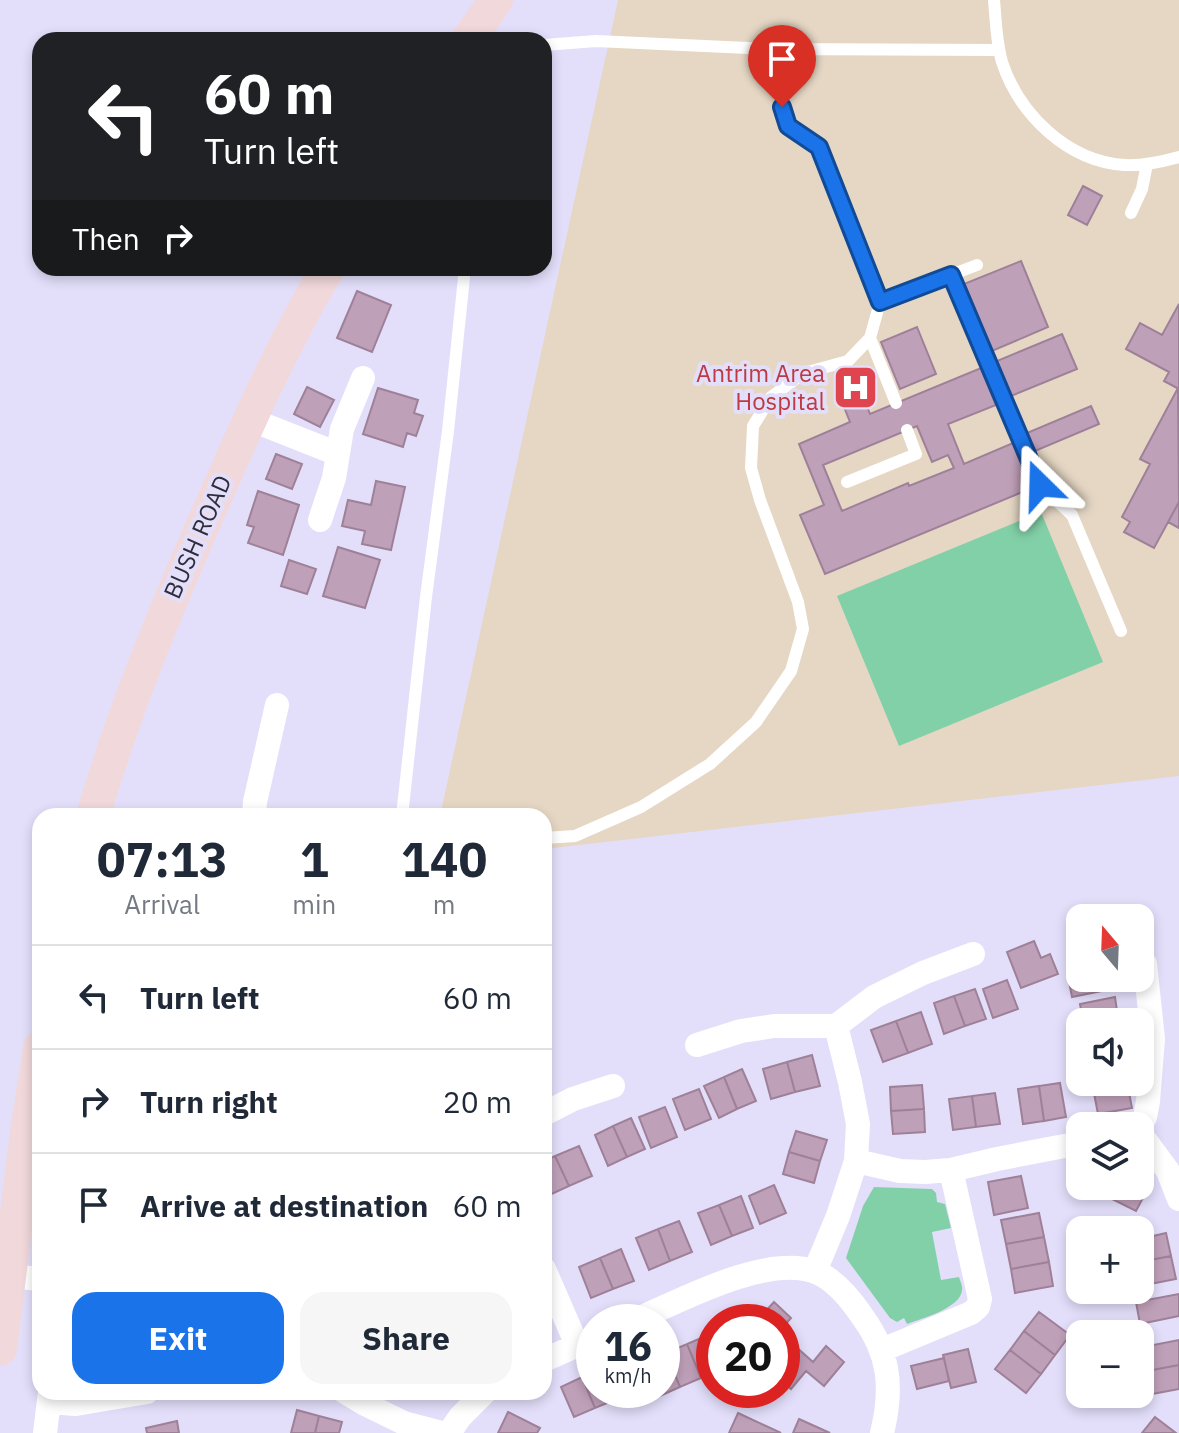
<!DOCTYPE html>
<html lang="en">
<head>
<meta charset="utf-8">
<style>
  :root { --surface:#fff; --page:#f6f6f7; --text:#1f2937; --muted:#747a83; --line:#e0e1e3; --accent:#1a73e8 }
  body { margin:0; font-family:"IBM Plex Sans",sans-serif; background:var(--page); color:var(--text); height:100vh; display:flex; flex-direction:column; font-size:30px; white-space:nowrap }
  * { box-sizing:border-box; margin:0 }
  p { font-size:26px; color:var(--muted) }
  .icon { flex:none; width:44px; height:44px; fill:none; stroke:currentColor; stroke-width:2; stroke-linecap:round; stroke-linejoin:round }
  .map { position:relative; flex:1; overflow:hidden }
  .drawer { position:absolute; left:32px; top:808px; width:520px; height:592px; display:flex; flex-direction:column; background:var(--surface); border-radius:24px; box-shadow:0 4px 12px #0003 }
  .drawer>* { flex:none }
  .guide { position:absolute; left:32px; top:32px; width:520px; height:244px; border-radius:24px; box-shadow:0 4px 12px #0003; background:#202124; color:#fff; overflow:hidden }
  .needle { width:52px; rotate:341deg }
  .controls { position:absolute; left:1066px; top:904px; display:grid; gap:16px }
  .controls a { display:grid; place-items:center; width:88px; height:88px; border-radius:16px; background:var(--surface); box-shadow:0 4px 12px #0003; font-size:40px }
  .speed { position:absolute; left:576px; top:1304px; display:flex; gap:16px; font-size:40px; font-weight:700; text-align:center }
  .speed>* { display:grid; place-content:center; width:104px; height:104px; border-radius:50%; background:var(--surface); box-shadow:0 4px 12px #0003; line-height:1 }
  .speed small { font-size:20px; font-weight:400 }
  .speed .limit { border:12px solid #d22; background:#fff; color:#111 }
  .pin { position:absolute; display:grid; place-items:center; width:68px; height:68px; color:#fff; margin:-82px -34px; border-radius:50% 50% 50% 0; rotate:-45deg; box-shadow:0 0 8px #0007 }
  .pin .icon { rotate:45deg }
  .me { position:absolute; width:88px; margin:-44px; rotate:338deg; stroke-linejoin:round; filter:drop-shadow(0 0 6px #0008) }
  .turn { display:flex; align-items:center; gap:28px; height:168px; padding:0 40px; font-size:36px }
  .turn .icon { width:104px; height:104px; stroke-width:2.5 }
  .turn b { display:block; font-size:56px; line-height:68px }
  .then { display:flex; align-items:center; height:76px; padding:0 40px; background:#0003; gap:16px; font-size:30px }
  .eta { display:flex; justify-content:space-evenly; align-items:center; height:136px; text-align:center }
  .eta b { font-size:48px; font-weight:700; line-height:56px }
  .button { display:flex; gap:16px; margin-top:auto; padding:16px 40px }
  .button a { flex:1; height:92px; border-radius:24px; background:var(--accent); color:#fff; font-size:32px; font-weight:700; line-height:92px; text-align:center }
  .button a+a { background:var(--page); color:var(--text) }
  ul { padding:0; list-style:none }
  li { display:flex; align-items:center; gap:24px; height:104px; padding:0 40px; border-top:2px solid var(--line) }
  li div { flex:1 }
  li b { display:block; font-size:30px }
  li em { font-style:normal }
  .map>svg:first-child { display:block }
</style>
</head>
<body>
<div class="map">
<svg width="1179" height="1433" viewBox="0 0 1179 1433">
  <rect width="100%" height="100%" fill="#e3dffb"/>
  <!-- medical -->
  <path fill="#e5d7c4" d="M618,0h561v776l-635,73v-33h-104z"/>
  <!-- green -->
  <path fill="#82d0a7" d="M1041,512l62,150 -204,84 -62,-150z
    M874,1187l58,2 4,4 1,9 8,2 6,24 -19,4 9,48 18,-3c1,4 4,9 3,13 -1,18 -41,29 -55,34l-3,-6 -7,4 -7,-4 -44,-60 17,-52z"/>
  <!-- building -->
  <path fill="#bfa0b9" stroke="#9e8098" stroke-width="2" fill-rule="evenodd" d="M1083,186l19,10 -15,29 -19,-10z
    M1021,261l27,66 -56,24 -28,-67z
    M357,291l34,14 -19,47 -35,-14z
    M1179,304v85l-15,-8 5,-9 -43,-23 14,-26 22,12z
    M917,327l19,47 -36,15 -19,-47z
    M1062,334l15,35 -66,27 -14,-35z
    M981,368l15,37 -48,19 16,40 49,-21 19,45 -207,86 -25,-59 24,-10 -25,-61 51,-22 -8,-20 20,-8 8,20zM917,426l15,36 16,-7 6,13 -45,18 -1,-3 -66,28 -19,-46z
    M307,387l27,13 -14,27 -26,-13z
    M378,388l40,12 -4,13 9,3 -7,20 -9,-3 -4,14 -40,-13z
    M1178,388l1,114 -25,46 -30,-16 6,-10 -8,-5 28,-53 -10,-5z
    M1091,406l8,18 -64,27 -8,-18z
    M276,454l26,10 -10,25 -26,-10z
    M376,481l29,6 -14,63 -29,-6 3,-13 -23,-5 6,-26 23,5z
    M258,491l41,14 -16,50 -35,-12 6,-16 -7,-2z
    M1179,502v26l-11,-6z
    M338,547l42,13 -15,48 -42,-12z
    M289,560l27,9 -9,25 -26,-8z
    M1034,941l7,17 9,-4 8,20 -37,14 -14,-36z
    M1080,969v9h20l2,13 -30,6 -5,-26z
    M1007,980l11,29 -25,9 -10,-29z
    M975,989l11,30 -21,7 -11,-30z
    M954,996l11,30 -21,8 -10,-31z
    M1115,997l3,21 -22,4h-13l-3,-18z
    M921,1012l11,32 -24,9 -12,-32z
    M896,1021l12,32 -25,9 -12,-32z
    M812,1055l8,31 -25,6 -8,-30z
    M787,1062l8,30 -24,7 -8,-30z
    M742,1069l14,32 -19,8 -13,-32z
    M724,1077l13,32 -18,9 -15,-32z
    M1091,1082h31l-29,6z
    M1122,1082h5l5,26 -34,6 -5,-26z
    M1060,1083l6,34 -22,4 -5,-35z
    M922,1085l2,24 -33,2 -1,-24z
    M1039,1086l5,35 -21,3 -5,-35z
    M699,1089l12,30 -26,11 -12,-31z
    M995,1093l5,31 -24,3 -4,-31z
    M972,1096l4,31 -23,3 -4,-31z
    M665,1107l12,30 -26,11 -12,-31z
    M924,1109l1,23 -32,2 -2,-23z
    M631,1118l14,31 -18,8 -14,-31z
    M613,1126l14,31 -19,9 -13,-31z
    M796,1131l31,9 -7,21 -31,-9z
    M579,1146l13,30 -23,10 -14,-30z
    M789,1152l31,9 -6,22 -31,-9z
    M555,1156l14,30 -24,11 -1,-36z
    M1140,1174l12,7 -16,30 -42,-21 2,-4h44z
    M1021,1176l7,32 -34,7 -6,-33z
    M774,1185l12,28 -26,11 -11,-28z
    M741,1196l12,32 -21,8 -13,-31z
    M719,1205l13,31 -21,9 -13,-32z
    M1039,1213l5,24 -38,7 -5,-24z
    M679,1221l13,31 -22,9 -12,-32z
    M658,1229l12,32 -21,9 -13,-32z
    M1166,1233l5,23 -31,6v-23z
    M1044,1237l5,25 -38,7 -5,-25z
    M621,1249l13,32 -21,8 -13,-31z
    M1171,1256l5,23 -36,7v-24z
    M600,1258l13,31 -22,9 -12,-31z
    M1049,1262l4,24 -38,7 -4,-24z
    M1179,1294v22l-39,8 -4,-22z
    M774,1302l17,16 -9,10v-6h-26z
    M1039,1312l31,23 -15,20 -31,-24z
    M1024,1331l31,24 -14,19 -31,-24z
    M708,1335l6,15v23l-13,5 -14,-34z
    M782,1335l13,11 -13,14z
    M1179,1340v25l-32,6 -4,-24z
    M687,1344l14,34 -21,9 -14,-34z
    M795,1346l18,16 13,-16 18,16 -20,24 -18,-15 -15,18 -6,-5 -3,4v-28z
    M968,1349l8,33 -25,6 -8,-33z
    M1010,1350l31,24 -15,19 -31,-24z
    M666,1353l14,34 -20,9 -3,-6h5v-35z
    M944,1358l5,23 -32,8 -6,-23z
    M1179,1365v24l-27,5 -5,-23z
    M594,1372v18h19l4,9 -22,9 -13,-31z
    M582,1377l13,31 -21,9 -13,-30z
    M632,1390h25l3,6 -21,9z
    M297,1410l22,6 -4,17h-24z
    M508,1412l32,16 -3,5h-39z
    M738,1413l43,20h-52z
    M319,1416l23,6 -3,11h-24z
    M1155,1417l21,16h-34z
    M799,1419l31,14h-37z
    M177,1421l2,12h-32l-1,-5z"/>
  <g fill="none" stroke-linecap="round" stroke-linejoin="round">
    <!-- lane -->
    <path stroke="#fff" stroke-width="12" d="M994,0c2,21 2,41 8,62 17,52 65,99 122,103 19,1 37,-3 55,-8
      M544,45l52,-4 172,8 231,1
      M1131,213l11,-24 5,-25
      M951,275l89,210 32,30 49,116
      M880,302l97,-37
      M870,338l26,65
      M847,482l69,-28 -9,-24
      M402,816l24,-219 22,-166 17,-163
      M544,838l31,-2 66,-29 69,-43 46,-42 35,-51 12,-42 -5,-27 -38,-102 -9,-32 2,-42 18,-29 33,-24 44,-12 22,-23 10,-36 -61,-155 -31,-21 -20,-69v-8"/>
    <!-- street -->
    <path stroke="#fff" stroke-width="24" d="M249,419l89,35
      M320,520l14,-42 8,-49 21,-51
      M254,816l1,-14 22,-97
      M697,1045l44,-14 33,-5h62l38,-29 49,-24 50,-19
      M544,1114l29,-15 40,-13
      M1140,1126l5,-9 3,-16 5,-62 -8,-75
      M1140,1133l28,38 11,28
      M856,1161l44,10 25,1 26,-2 46,-11 83,-16
      M544,1269l33,76
      M815,1271l23,-55 18,-55 2,-37 -8,-42 -14,-56
      M10,1276l30,3
      M631,1322c47,-20 132,-67 182,-51 21,7 37,27 49,45 28,38 31,72 20,117
      M882,1350l89,-37 7,-6 2,-8 -29,-129
      M544,1360l50,-22
      M345,1392l20,12 39,19 38,10
      M49,1402l27,2 71,-12
      M45,1433l5,-41
      M449,1433l11,-16 25,-25"/>
    <!-- secondary -->
    <path stroke="#f1d8da" stroke-width="34" d="M468,40l28,-40
      M93,816c31,-106 73,-207 117,-307 36,-82 72,-164 118,-241
      M0,1349l27,-217 13,-84"/>
  </g>
  <g fill="none" stroke-linecap="round" stroke-linejoin="round">
    <defs>
      <path id="route" d="M782,107l6,19 31,21 61,155 71,-27 89,210"/>
    </defs>
    <!-- route casing -->
    <use href="#route" stroke="#114b97" stroke-width="20"/>
    <!-- route -->
    <use href="#route" stroke="#1a73e8" stroke-width="14"/>
  </g>
  <!-- icons -->
  <defs>
    <symbol id="hospital-square" viewBox="-11 -11 22 22"><rect x="-9" y="-9" width="18" height="18" rx="4" fill="#e0444e" stroke="#e3dffb"/><path d="M-5-5h3v3.5h4V-5h3V5h-3V1.5h-4V5h-3Z" fill="#fff"/></symbol>
  </defs>
  <g fill-rule="evenodd">
    <use href="#hospital-square" x="830" y="362" width="51" height="51"/>
  </g>
  <g text-anchor="middle" stroke-width="8" stroke-linejoin="round" paint-order="stroke">
    <!-- health labels -->
    <g font-size="24" fill="#be3a42" stroke="#e3dffb" text-anchor="end">
      <text x="825" y="382">Antrim Area<tspan x="825" dy="28">Hospital</tspan></text>
    </g>
    <!-- street labels -->
    <g font-size="24" fill="#2f2d3a" stroke="#e3dffb">
      <text transform="translate(198 537) rotate(-66)" y="8">BUSH ROAD</text>
    </g>
  </g>
</svg>
<div class="controls">
<a><svg class="needle" viewBox="-14 -14 28 28"><path d="M0-13l5 13h-10z" fill="#e53935"/><path d="M0 13l5-13h-10z" fill="#747a83"/></svg></a>
<a><svg class="icon" aria-label="sound" viewBox="0 0 24 24"><path d="M4 9h4l5-4v14l-5-4H4zM17 9q2 3 0 6"/></svg></a>
<a><svg class="icon" aria-label="layers" viewBox="0 0 24 24"><path d="M12 4l9 5-9 5-9-5zM3 14l9 5 9-5"/></svg></a>
<a>+</a>
<a>−</a>
</div>
<div class="speed"><div>16<small>km/h</small></div><div class="limit">20</div></div>
<div class="pin" style="left:782px;top:107px;background:#d93025"><svg class="icon" aria-label="arrive" viewBox="0 0 24 24"><path d="M6 21V4h12l-3 4 3 4H6"/></svg></div>
<svg class="me" style="left:1040px;top:485px" viewBox="-20 -20 40 40"><path d="M0-17L14 15 0 8-14 15z" fill="#1a73e8" stroke="#fff" stroke-width="4"/></svg>
<div class="guide">
<div class="turn"><svg class="icon" aria-label="left" viewBox="0 0 24 24"><path d="M17 20v-9H6M10 6l-5 5 5 5"/></svg><div><b>60 m</b>Turn left</div></div>
<div class="then">Then<svg class="icon" aria-label="right" viewBox="0 0 24 24"><path d="M7 20v-9h11M14 6l5 5-5 5"/></svg></div>
</div>
<section class="drawer">
<div class="eta">
<div><b>07:13</b><p>Arrival</p></div>
<div><b>1</b><p>min</p></div>
<div><b>140</b><p>m</p></div>
</div>
<ul>
<li><svg class="icon" aria-label="left" viewBox="0 0 24 24"><path d="M17 20v-9H6M10 6l-5 5 5 5"/></svg><div><b>Turn left</b></div><em>60 m</em></li>
<li><svg class="icon" aria-label="right" viewBox="0 0 24 24"><path d="M7 20v-9h11M14 6l5 5-5 5"/></svg><div><b>Turn right</b></div><em>20 m</em></li>
<li><svg class="icon" aria-label="arrive" viewBox="0 0 24 24"><path d="M6 21V4h12l-3 4 3 4H6"/></svg><div><b>Arrive at destination</b></div><em>60 m</em></li>
</ul>
<div class="button"><a>Exit</a><a>Share</a></div>
</section>
</div>
</body>
</html>
